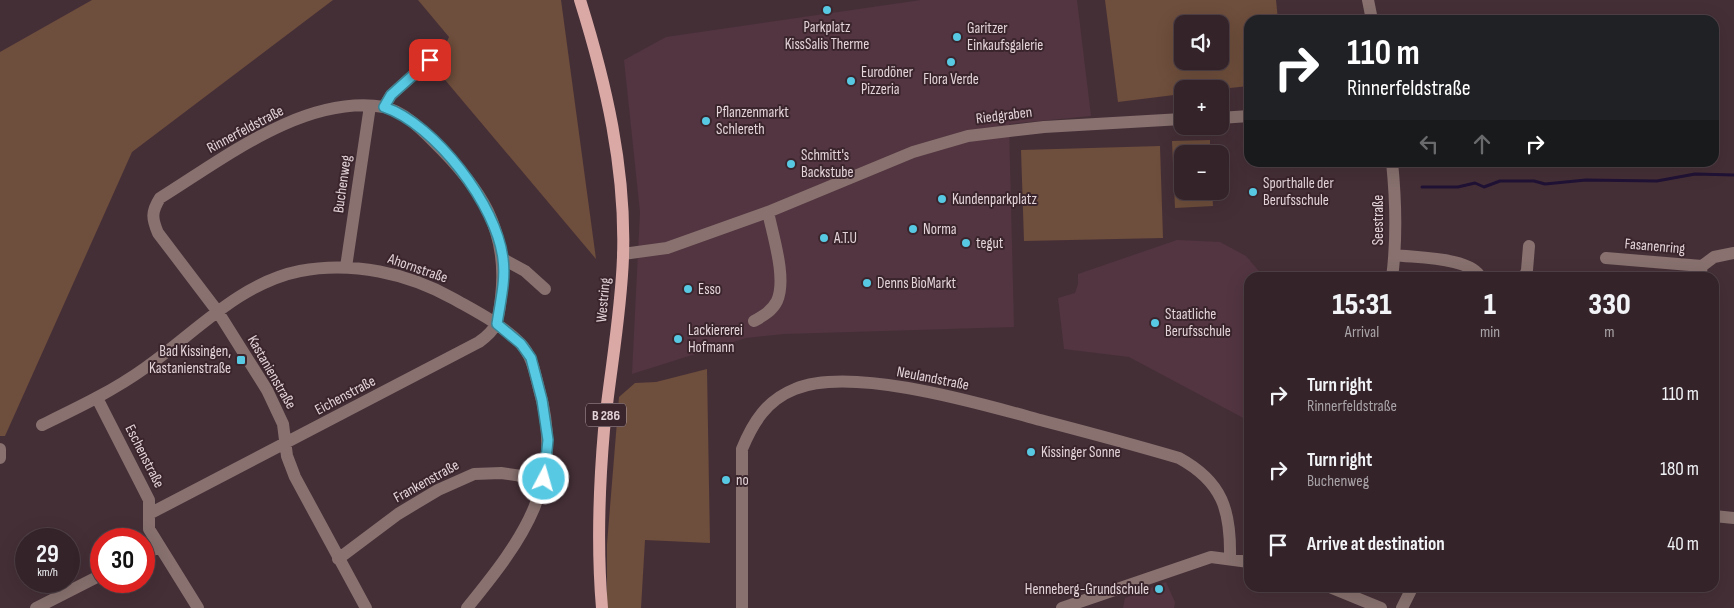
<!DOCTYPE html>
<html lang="en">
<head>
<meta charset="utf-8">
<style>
  :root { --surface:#342329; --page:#3f2f35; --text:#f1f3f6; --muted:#a9a4a8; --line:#4e4046 }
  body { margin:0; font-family:"Sofia Sans Condensed",sans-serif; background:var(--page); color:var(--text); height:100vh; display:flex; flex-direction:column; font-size:19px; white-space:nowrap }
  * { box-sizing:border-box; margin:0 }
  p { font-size:16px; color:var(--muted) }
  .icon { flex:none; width:28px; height:28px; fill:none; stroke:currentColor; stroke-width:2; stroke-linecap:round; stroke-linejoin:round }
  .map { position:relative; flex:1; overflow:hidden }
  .side { position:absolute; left:1244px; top:272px; width:475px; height:320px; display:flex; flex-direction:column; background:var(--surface); border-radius:15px; box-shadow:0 5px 20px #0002,0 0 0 1px var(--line) }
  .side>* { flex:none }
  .top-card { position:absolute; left:1244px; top:15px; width:475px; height:152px; border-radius:15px; box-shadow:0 5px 20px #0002,0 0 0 1px var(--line); background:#202124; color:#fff; overflow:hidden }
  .controls { position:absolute; left:1174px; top:15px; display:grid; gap:10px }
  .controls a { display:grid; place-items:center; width:55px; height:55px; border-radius:10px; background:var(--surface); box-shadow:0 5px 20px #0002,0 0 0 1px var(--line); font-size:25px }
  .speed { position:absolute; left:15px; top:528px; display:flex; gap:10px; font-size:25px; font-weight:700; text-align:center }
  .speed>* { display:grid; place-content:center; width:65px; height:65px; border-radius:50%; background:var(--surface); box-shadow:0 5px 20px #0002,0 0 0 1px var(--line); line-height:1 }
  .speed small { font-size:12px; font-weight:400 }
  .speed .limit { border:8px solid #d22; background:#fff; color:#111 }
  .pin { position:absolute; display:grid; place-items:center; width:42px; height:42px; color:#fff; margin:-21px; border-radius:10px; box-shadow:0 2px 8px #0006 }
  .me { position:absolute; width:55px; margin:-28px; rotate:6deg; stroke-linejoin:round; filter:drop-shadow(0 0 4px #0008) }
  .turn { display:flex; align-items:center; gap:18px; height:105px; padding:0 20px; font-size:22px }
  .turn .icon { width:65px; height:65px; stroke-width:2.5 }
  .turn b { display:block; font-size:35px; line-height:42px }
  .lanes { display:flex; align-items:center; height:48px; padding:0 20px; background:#0003; justify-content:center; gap:25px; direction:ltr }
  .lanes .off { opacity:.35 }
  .eta { display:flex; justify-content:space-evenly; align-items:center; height:85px; text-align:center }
  .eta b { font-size:30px; font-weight:800; line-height:35px }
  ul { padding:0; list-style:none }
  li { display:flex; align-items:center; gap:15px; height:75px; padding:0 20px }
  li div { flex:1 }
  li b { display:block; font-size:19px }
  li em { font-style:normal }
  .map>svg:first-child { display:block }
</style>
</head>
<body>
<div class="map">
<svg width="1734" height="608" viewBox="0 0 1734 608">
  <rect width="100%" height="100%" fill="#452f37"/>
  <!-- built -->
  <path fill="#523540" d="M921,0h156l14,116 -82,8 5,203 -230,7 -38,4 -114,36 8,-162 -16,-152 42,-23z
    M1177,240l43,2 26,14 18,21 -15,1v143l-120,-64 -65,-8 -6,-51 17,-5 3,-9v-10z
    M1166,582l9,20 -1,6h-51l2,-10z"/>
  <!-- green -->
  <path fill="#6e4e3c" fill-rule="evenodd" d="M92,0h241l-201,152 -127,284h-5v-384z
    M418,0h143l35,259 -161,-191 14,-31z
    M1105,0h171l2,20h-29v66l-29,3h-38v5l-64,8zM1182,24h38v37h-38z
    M1210,140v14h-28v37h30l1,15 -38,2 -3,-67z
    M1160,146l3,92 -139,3 -3,-91z
    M707,369l3,174 -65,-3 -4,68h-34v-64l12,-147 16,-14 21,-1z"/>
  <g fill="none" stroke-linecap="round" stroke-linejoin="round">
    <!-- stream -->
    <path stroke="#201235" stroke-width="3" d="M1422,187h36l17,-4 9,4 16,-6h34l11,3 41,-4 71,1 38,-7 39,1"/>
    <!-- minor -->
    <path stroke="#88716f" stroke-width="12" d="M1368,0l4,20
      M384,107l7,-12 39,-35
      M1220,118l29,-2
      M623,254l44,-6 101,-36 145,-60 55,-16 76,-9 138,-8
      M1395,255c21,3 77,2 86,23
      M1606,258l96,8
      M503,259l22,12 20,18
      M346,267l24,-161
      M1392,278c5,-39 4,-77 0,-116
      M1524,278l3,-8 2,-24
      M1700,278l2,-12 12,-9 20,-4
      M754,321c9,-5 18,-10 23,-20 10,-22 -4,-65 -9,-89
      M97,398l52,102v29l49,79
      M42,425c35,-17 71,-34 103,-57 49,-34 94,-85 155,-97 52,-10 108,2 154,28 23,13 47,25 66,44 12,12 15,30 19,46 27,94 -16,150 -72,219
      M0,449v9
      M149,514l330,-172c20,-14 19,-22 22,-45 8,-68 -21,-110 -68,-156 -13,-13 -30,-30 -49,-34 -79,-13 -161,52 -224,91 -9,14 -8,21 -2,35l60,79 49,78 16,34 4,32 8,21 71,131
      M1714,516l20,2
      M144,554l15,-7
      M338,559l60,-45 40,-24 36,-16 27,-1 42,6
      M1332,588l49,20
      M36,608l65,-33
      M742,608v-159c11,-27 25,-49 53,-60 57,-24 190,16 249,32 46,12 91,24 135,37 44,24 52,53 51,100
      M1062,608l149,-51 38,5
      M1402,608l10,-20"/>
    <!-- major -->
    <path stroke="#daa9a6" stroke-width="12" d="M580,0c26,83 46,169 43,257 -2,58 -13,115 -19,173 -5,58 -7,120 -2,178"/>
  </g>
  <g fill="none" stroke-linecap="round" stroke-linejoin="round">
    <defs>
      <path id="route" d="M430,60l-39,35 -7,12c51,17 113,99 119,152 3,21 -3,44 -6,65l24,20 10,14 11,42 6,40 -4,39"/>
    </defs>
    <!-- route casing -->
    <use href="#route" stroke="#398394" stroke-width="12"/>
    <!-- route -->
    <use href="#route" stroke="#58c9e3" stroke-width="9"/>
  </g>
  <!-- markers -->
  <g fill="#58c9e3" stroke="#3b252d" stroke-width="2">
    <circle cx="827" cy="10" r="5"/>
    <circle cx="957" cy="37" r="5"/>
    <circle cx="951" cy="62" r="5"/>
    <circle cx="851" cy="81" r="5"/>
    <circle cx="706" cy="121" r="5"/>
    <circle cx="791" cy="164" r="5"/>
    <circle cx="1253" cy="192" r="5"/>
    <circle cx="942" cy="199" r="5"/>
    <circle cx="913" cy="229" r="5"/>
    <circle cx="824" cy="238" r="5"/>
    <circle cx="966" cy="243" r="5"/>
    <circle cx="867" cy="283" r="5"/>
    <circle cx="688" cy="289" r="5"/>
    <circle cx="1155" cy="323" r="5"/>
    <circle cx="678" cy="339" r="5"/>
    <rect x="236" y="355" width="10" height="10" rx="2.5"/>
    <circle cx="1031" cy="452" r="5"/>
    <circle cx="726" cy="480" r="5"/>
    <circle cx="1159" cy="589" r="5"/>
  </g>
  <g text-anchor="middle" stroke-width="4" stroke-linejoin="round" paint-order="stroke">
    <!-- shield labels -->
    <rect fill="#3b252d" stroke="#b1a0a5" stroke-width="1" x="586" y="403.5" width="40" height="23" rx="4"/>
    <g font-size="14" font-weight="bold" fill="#e3d4d9">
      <text x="606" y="420">B 286</text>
    </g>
    <!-- poi labels -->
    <g font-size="15" fill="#e3d4d9" stroke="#3b252d" text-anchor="start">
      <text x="827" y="32" text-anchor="middle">Parkplatz<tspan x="827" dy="17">KissSalis Therme</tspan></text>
      <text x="967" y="33">Garitzer<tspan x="967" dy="17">Einkaufsgalerie</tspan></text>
      <text x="861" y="77">Eurodöner<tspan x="861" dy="17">Pizzeria</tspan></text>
      <text x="951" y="84" text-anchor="middle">Flora Verde</text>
      <text x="716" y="117">Pflanzenmarkt<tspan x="716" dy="17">Schlereth</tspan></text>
      <text x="801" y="160">Schmitt's<tspan x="801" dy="17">Backstube</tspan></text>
      <text x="1263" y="188">Sporthalle der<tspan x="1263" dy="17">Berufsschule</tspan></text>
      <text x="952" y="204">Kundenparkplatz</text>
      <text x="923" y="234">Norma</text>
      <text x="834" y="243">A.T.U</text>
      <text x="976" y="248">tegut</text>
      <text x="877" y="288">Denns BioMarkt</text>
      <text x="698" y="294">Esso</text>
      <text x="1165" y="319">Staatliche<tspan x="1165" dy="17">Berufsschule</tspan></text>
      <text x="688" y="335">Lackiererei<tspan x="688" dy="17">Hofmann</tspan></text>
      <text x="231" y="356" text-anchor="end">Bad Kissingen,<tspan x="231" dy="17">Kastanienstraße</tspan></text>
      <text x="1041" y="457">Kissinger Sonne</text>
      <text x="736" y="485">no</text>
      <text x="1149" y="594" text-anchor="end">Henneberg-Grundschule</text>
    </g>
    <!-- street labels -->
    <g font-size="15" fill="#e3d4d9" stroke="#3b252d">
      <text transform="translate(1004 115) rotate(-7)" y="5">Riedgraben</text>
      <text transform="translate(245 129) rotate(-28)" y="5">Rinnerfeldstraße</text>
      <text transform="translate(342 184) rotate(-82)" y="5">Buchenweg</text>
      <text transform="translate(1378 220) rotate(-90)" y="5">Seestraße</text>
      <text transform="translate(1655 246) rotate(5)" y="5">Fasanenring</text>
      <text transform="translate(418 268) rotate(19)" y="5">Ahornstraße</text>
      <text transform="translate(603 300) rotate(-85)" y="5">Westring</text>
      <text transform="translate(272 372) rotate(60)" y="5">Kastanienstraße</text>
      <text transform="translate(933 378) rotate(11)" y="5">Neulandstraße</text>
      <text transform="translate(345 395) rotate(-28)" y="5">Eichenstraße</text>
      <text transform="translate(145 456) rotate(63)" y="5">Eschenstraße</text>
      <text transform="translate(426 481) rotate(-29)" y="5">Frankenstraße</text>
    </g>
  </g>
</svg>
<div class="controls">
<a><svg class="icon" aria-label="sound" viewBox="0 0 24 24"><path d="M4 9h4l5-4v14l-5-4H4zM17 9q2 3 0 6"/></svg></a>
<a>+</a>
<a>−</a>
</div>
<div class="speed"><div>29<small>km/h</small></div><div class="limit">30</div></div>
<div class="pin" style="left:430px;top:60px;background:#d93025"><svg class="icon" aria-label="arrive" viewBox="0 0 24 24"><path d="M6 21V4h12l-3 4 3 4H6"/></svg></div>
<svg class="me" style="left:544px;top:479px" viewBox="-20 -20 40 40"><circle r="17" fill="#58c9e3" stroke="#fff" stroke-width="3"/><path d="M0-11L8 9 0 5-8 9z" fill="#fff"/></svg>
<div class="top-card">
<div class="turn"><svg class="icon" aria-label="right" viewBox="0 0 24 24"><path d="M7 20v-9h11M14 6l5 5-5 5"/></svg><div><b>110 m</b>Rinnerfeldstraße</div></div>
<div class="lanes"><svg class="icon off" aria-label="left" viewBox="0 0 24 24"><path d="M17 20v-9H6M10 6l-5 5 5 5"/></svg><svg class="icon off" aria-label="ahead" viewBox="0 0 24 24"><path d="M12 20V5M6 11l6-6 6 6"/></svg><svg class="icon" aria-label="right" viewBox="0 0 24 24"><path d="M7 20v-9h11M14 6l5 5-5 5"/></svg></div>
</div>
<section class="side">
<div class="eta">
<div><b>15:31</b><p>Arrival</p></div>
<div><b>1</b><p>min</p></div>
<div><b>330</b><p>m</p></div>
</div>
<ul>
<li><svg class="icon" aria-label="right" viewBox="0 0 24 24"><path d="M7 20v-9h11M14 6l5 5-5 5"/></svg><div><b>Turn right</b><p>Rinnerfeldstraße</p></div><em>110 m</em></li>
<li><svg class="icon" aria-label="right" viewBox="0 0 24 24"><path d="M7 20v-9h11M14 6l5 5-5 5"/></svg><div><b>Turn right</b><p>Buchenweg</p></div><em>180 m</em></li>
<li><svg class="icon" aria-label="arrive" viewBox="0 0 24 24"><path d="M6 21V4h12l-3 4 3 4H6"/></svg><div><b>Arrive at destination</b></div><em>40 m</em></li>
</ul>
</section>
</div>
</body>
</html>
